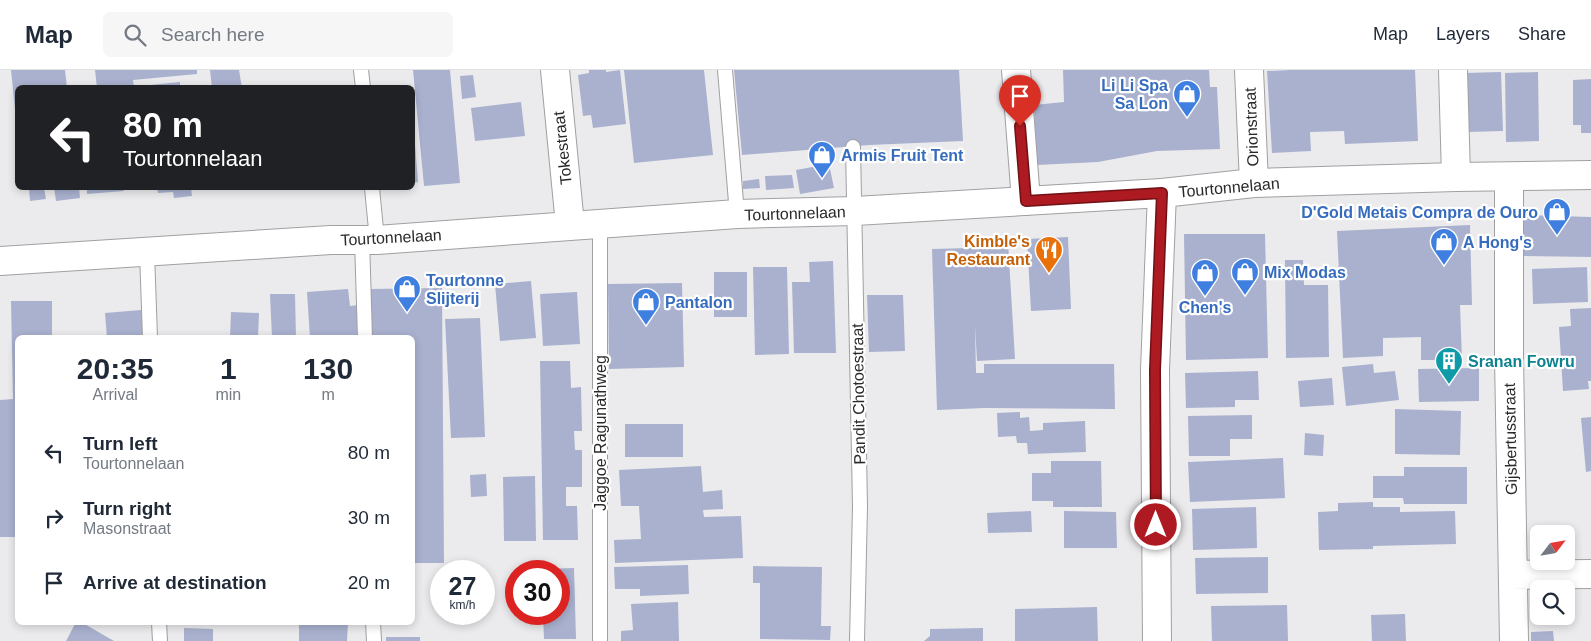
<!DOCTYPE html>
<html lang="en">
<head>
<meta charset="utf-8">
<style>
  :root { --surface:#fff; --page:#f6f6f7; --text:#1f2937; --muted:#747a83; --line:#e0e1e3 }
  body { margin:0; font-family:Arial,sans-serif; background:var(--page); color:var(--text); height:100vh; display:flex; flex-direction:column; font-size:19px; white-space:nowrap }
  * { box-sizing:border-box; margin:0 }
  p { font-size:16px; color:var(--muted) }
  .icon { flex:none; width:28px; height:28px; fill:none; stroke:currentColor; stroke-width:2; stroke-linecap:round; stroke-linejoin:round }
  .map { position:relative; flex:1; overflow:hidden }
  .drawer { position:absolute; left:15px; top:265px; width:400px; height:290px; display:flex; flex-direction:column; background:var(--surface); border-radius:8px; box-shadow:0 2px 8px #0003 }
  .drawer>* { flex:none }
  .hud { position:absolute; left:15px; top:15px; width:400px; height:105px; border-radius:8px; box-shadow:0 2px 8px #0003; background:#202124; color:#fff; overflow:hidden }
  .needle { width:32px; rotate:59deg }
  .fabs { position:absolute; left:1530px; top:455px; display:grid; gap:10px }
  .fabs a { display:grid; place-items:center; width:45px; height:45px; border-radius:8px; background:var(--surface); box-shadow:0 2px 8px #0003; font-size:25px }
  .speed { position:absolute; left:430px; top:490px; display:flex; gap:10px; font-size:25px; font-weight:700; text-align:center }
  .speed>* { display:grid; place-content:center; width:65px; height:65px; border-radius:50%; background:var(--surface); box-shadow:0 2px 8px #0003; line-height:1 }
  .speed small { font-size:12px; font-weight:400 }
  .speed .limit { border:8px solid #d22; background:#fff; color:#111 }
  .pin { position:absolute; display:grid; place-items:center; width:42px; height:42px; color:#fff; margin:-51px -21px; border-radius:50% 50% 50% 0; rotate:-45deg; box-shadow:0 0 5px #0007 }
  .pin .icon { rotate:45deg }
  .me { position:absolute; width:55px; margin:-28px; rotate:0deg; stroke-linejoin:round; filter:drop-shadow(0 0 4px #0008) }
  .turn { display:flex; align-items:center; gap:18px; height:105px; padding:0 25px; font-size:22px }
  .turn .icon { width:65px; height:65px; stroke-width:2.5 }
  .turn b { display:block; font-size:35px; line-height:42px }
  .eta { display:flex; justify-content:space-evenly; align-items:center; height:85px; text-align:center }
  .eta b { font-size:30px; font-weight:600; line-height:35px }
  ul { padding:0; list-style:none }
  li { display:flex; align-items:center; gap:15px; height:65px; padding:0 25px }
  li div { flex:1 }
  li b { display:block; font-size:19px }
  li em { font-style:normal }
  header { display:flex; align-items:center; gap:30px; box-sizing:border-box; height:70px; padding:0 25px; background:var(--surface); border-bottom:1px solid var(--line) }
  header strong { font-size:24px }
  nav { display:flex; gap:28px; margin-inline-start:auto; font-size:18px }
  .search { width:350px; height:45px; background:var(--page); display:flex; align-items:center; gap:12px; box-sizing:border-box; padding:0 18px; border-radius:8px; color:var(--muted); font-size:19px }
  .map>svg:first-child { display:block }
</style>
</head>
<body>
<header>
<strong>Map</strong>
<div class="search"><svg class="icon" aria-label="search" viewBox="0 0 24 24"><circle cx="10" cy="10" r="6"/><path d="M15 15l6 6"/></svg>Search here</div>
<nav><a>Map</a><a>Layers</a><a>Share</a></nav>
</header>
<div class="map">
<svg width="1591" height="571" viewBox="0 0 1591 571">
  <rect width="100%" height="100%" fill="#ebebed"/>
  <!-- building -->
  <path fill="#a9b1cf" d="M11,0h54l2,18h-49v31h-2z
    M95,0h102v4l-64,6 1,8h-37z
    M210,0h29l3,18h-30z
    M413,0h37l10,113 -36,3z
    M589,0h17v2l14,-2 6,54 -33,4 -2,-13 -8,1 -5,-41 11,-2z
    M624,0h80l9,85 -79,8z
    M734,0h225l4,71 -94,4 -127,10z
    M1063,0h146l1,17h7l3,62 -63,2 -59,11 -61,3 -3,-60 30,-3z
    M1291,0h124l3,71 -73,3 -1,-13 -34,1 1,19 -39,2 -5,-82z
    M1501,2l2,59 -35,1 -2,-59z
    M1538,2l1,69 -33,1 -1,-69z
    M473,5l3,22 -14,2 -2,-23z
    M1591,9v54h-10v-8h-8v-45z
    M180,12v6h-39l-1,-2z
    M521,32l4,34 -50,5 -4,-33z
    M412,62h2l4,50 -6,1z
    M829,94l5,24 -34,6 -4,-24z
    M792,105l2,13 -28,2 -1,-14z
    M759,109l1,9 -17,1v-8z
    M29,118h15l2,11 -16,2z
    M54,118h25l1,10 -24,3z
    M87,118h36l1,3 -37,3z
    M157,118h34l1,8 -18,2 -1,-6 -15,1z
    M1522,145l69,2v40l-69,-1z
    M1470,155l2,80h-12l2,55h-41v-23l-38,1v18l-40,2 -6,-127z
    M1184,164h81l3,124 -82,2z
    M1068,167l3,72 -40,2 -4,-72z
    M1008,172l7,117 -38,2 -2,-36 1,48h8v-9h130l1,45 -131,-1 -47,2 -5,-161 39,-1 -1,-4z
    M1285,190h18l1,25h24l1,72 -43,1z
    M833,191l3,92h-42l-2,-71h18l-1,-20z
    M753,197h34l2,87 -34,1z
    M1587,197l1,35 -55,2 -1,-35z
    M714,202h33v45h-33z
    M531,211l5,57 -36,3 -5,-57z
    M682,213l2,84 -75,2 -1,-85z
    M442,218l2,275h-32v-225h-40l-2,-49z
    M348,219l2,17 8,-1 2,33h-50l-3,-46z
    M577,222l3,52 -37,2 -3,-52z
    M270,224h25l1,44h-24z
    M867,225h36l2,56 -36,1z
    M11,231h41v37h-34v199h-18v-137l13,-1z
    M1591,238v73h-3l1,8 -26,2 -4,-64 12,-1 -1,-17z
    M141,240l3,28h-37l-2,-25z
    M231,242l28,1 -1,25h-28z
    M480,248l5,119 -34,1 -6,-119z
    M540,291h30l1,27 10,-1 1,44h-8l1,19h7v37h-16v19h11l1,34h-35z
    M1373,294l1,9 21,-2 4,29 -53,6 -4,-39z
    M1479,298v33l-60,1 -1,-33z
    M1258,301l1,29h-24v7l-49,1 -1,-35z
    M1332,308l2,27 -34,2 -2,-26z
    M1395,339l66,2 -1,44 -65,-1z
    M1020,342v6l9,-1 1,14 13,-1v-7l42,-2 1,31 -58,2 -1,-11h-10l-1,-7 -18,1 -1,-24z
    M1252,345v24h-22v17h-41l-1,-40z
    M1591,347v54l-5,1 -5,-54z
    M625,354h58v33h-58z
    M1305,363l19,2 -1,21 -19,-1z
    M1283,388l2,40 -95,4 -2,-40z
    M1051,391h50l1,46h-49v-6h-21v-28h19z
    M701,396l2,26 19,-2 1,19 -20,1 1,7 37,-1 2,42 -128,5 -1,-23 27,-1 -2,-33h-18l-2,-36z
    M1404,397h63v37h-63l-1,-6h-30v-22h31z
    M486,404l1,22 -16,1 -1,-22z
    M535,406l1,65h-32l-1,-64z
    M1373,432v5h27v5l55,-1 1,33 -83,2v3l-54,1 -1,-38 20,-1v-8z
    M1256,437l1,41 -64,2 -1,-41z
    M1031,441l1,21 -44,1 -1,-20z
    M1064,441l52,1 1,36h-53z
    M1268,487v36l-72,1 -1,-36z
    M688,495l1,29 -49,2v-7h-25l-1,-22z
    M753,496l69,1 -1,59h10l-1,14 -70,-1v-56h-7z
    M574,498l2,71h-32l-1,-25h16v-43h-18v-2z
    M678,532l1,39h-58v-10l12,-1 -2,-26z
    M1287,535l1,36h-76l-1,-35z
    M1097,537l1,34h-83v-32z
    M1405,544l1,27h-34l-1,-26z
    M76,552h5l33,19h-48z
    M299,552h49l-1,19h-48z
    M184,558l29,1v12h-29z
    M983,558v13h-59l6,-5v-7z
    M1553,561l1,10h-23v-9z
    M386,567h34v4h-34z"/>
  <g fill="none" stroke-linecap="round" stroke-linejoin="round">
    <defs>
      <path id="service" d="M361,0l2,18
        M725,0l12,144
        M853,77l7,359 -3,135
        M372,118l5,52
        M600,155v416
        M362,169l3,99
        M147,182l3,86
        M159,552l1,19
        M373,552l1,19"/>
      <path id="minor" d="M555,0l15,155
        M1016,0l10,131
        M1249,0l5,113
        M1453,0l3,107
        M1509,107v181l5,283
        M1513,505l78,-1
        M1157,571l-2,-271 7,-177"/>
      <path id="tertiary" d="M0,191l331,-21h46l360,-26 118,-3 307,-18 92,-10 202,-6 135,-2"/>
    </defs>
    <!-- service casing -->
    <use href="#service" stroke="#a0a0a2" stroke-width="16"/>
    <!-- minor casing -->
    <use href="#minor" stroke="#a0a0a2" stroke-width="30"/>
    <!-- tertiary casing -->
    <use href="#tertiary" stroke="#a0a0a2" stroke-width="30"/>
    <!-- service -->
    <use href="#service" stroke="#fff" stroke-width="14"/>
    <!-- minor -->
    <use href="#minor" stroke="#fff" stroke-width="28"/>
    <!-- tertiary -->
    <use href="#tertiary" stroke="#fff" stroke-width="28"/>
  </g>
  <g fill="none" stroke-linecap="round" stroke-linejoin="round">
    <defs>
      <path id="route" d="M1020,56l6,75 136,-8 -7,177 1,155"/>
    </defs>
    <!-- route casing -->
    <use href="#route" stroke="#701115" stroke-width="12"/>
    <!-- route -->
    <use href="#route" stroke="#ad1a21" stroke-width="9"/>
  </g>
  <!-- icons -->
  <defs>
    <symbol id="shop-pin" viewBox="-11 -11 22 30"><path d="M0 17L-7.5 6A9.5 9.5 0 1 1 7.5 6Z" fill="#3f7fe0" stroke="#fff"/><path d="M-5-2.5h2.3a2.7 3.5 0 0 1 5.4 0H5L5.5 6h-11ZM-1.5-2.5h3a1.5 2.3 0 0 0-3 0Z" fill="#fff"/></symbol>
    <symbol id="restaurant-pin" viewBox="-11 -11 22 30"><path d="M0 17L-7.5 6A9.5 9.5 0 1 1 7.5 6Z" fill="#e8710a" stroke="#fff"/><path d="M-5-6h1v4h1v-4h1v4h1v-4h1v5L-1.5 .5V6h-2V.5L-5-1ZM5-6V6H3V1.5H1.5Q1.5-4 5-6Z" fill="#fff"/></symbol>
    <symbol id="building-pin" viewBox="-11 -11 22 30"><path d="M0 17L-7.5 6A9.5 9.5 0 1 1 7.5 6Z" fill="#0f9aa8" stroke="#fff"/><path d="M-4-6H4V6H1V3H-1V6H-4ZM-2.5-4.3h1.7v1.8h-1.7ZM.8-4.3h1.7v1.8H.8ZM-2.5-1h1.7V.8h-1.7ZM.8-1h1.7V.8H.8Z" fill="#fff"/></symbol>
  </defs>
  <g fill-rule="evenodd">
    <use href="#shop-pin" x="1171" y="8" width="32" height="43"/>
    <use href="#shop-pin" x="806" y="69" width="32" height="43"/>
    <use href="#shop-pin" x="1541" y="126" width="32" height="43"/>
    <use href="#shop-pin" x="1428" y="156" width="32" height="43"/>
    <use href="#restaurant-pin" x="1033" y="164" width="32" height="43"/>
    <use href="#shop-pin" x="1229" y="186" width="32" height="43"/>
    <use href="#shop-pin" x="1189" y="187" width="32" height="43"/>
    <use href="#shop-pin" x="391" y="203" width="32" height="43"/>
    <use href="#shop-pin" x="630" y="216" width="32" height="43"/>
    <use href="#building-pin" x="1433" y="275" width="32" height="43"/>
  </g>
  <g text-anchor="middle" stroke-width="4.5" stroke-linejoin="round" paint-order="stroke">
    <!-- shop labels -->
    <g font-size="16" font-weight="bold" fill="#366cbe" stroke="#fff" text-anchor="start">
      <text x="1168" y="21" text-anchor="end">Li Li Spa<tspan x="1168" dy="18">Sa Lon</tspan></text>
      <text x="841" y="91">Armis Fruit Tent</text>
      <text x="1538" y="148" text-anchor="end">D'Gold Metais Compra de Ouro</text>
      <text x="1463" y="178">A Hong's</text>
      <text x="1264" y="208">Mix Modas</text>
      <text x="426" y="216">Tourtonne<tspan x="426" dy="18">Slijterij</tspan></text>
      <text x="665" y="238">Pantalon</text>
      <text x="1205" y="243" text-anchor="middle">Chen's</text>
    </g>
    <!-- street labels -->
    <g font-size="16" fill="#29292a" stroke="#fff">
      <text transform="translate(1251 57) rotate(-92)" y="6">Orionstraat</text>
      <text transform="translate(562 78) rotate(-96)" y="6">Tokestraat</text>
      <text transform="translate(1229 117) rotate(-5)" y="6">Tourtonnelaan</text>
      <text transform="translate(795 143) rotate(-2)" y="6">Tourtonnelaan</text>
      <text transform="translate(391 167) rotate(-3)" y="6">Tourtonnelaan</text>
      <text transform="translate(858 324) rotate(-91)" y="6">Pandit Chotoestraat</text>
      <text transform="translate(600 363) rotate(-90)" y="6">Jaggoe Ragunathweg</text>
      <text transform="translate(1510 369) rotate(-91)" y="6">Gijsbertusstraat</text>
    </g>
    <!-- food labels -->
    <g font-size="16" font-weight="bold" fill="#c56008" stroke="#fff" text-anchor="end">
      <text x="1030" y="177">Kimble's<tspan x="1030" dy="18">Restaurant</tspan></text>
    </g>
    <!-- culture labels -->
    <g font-size="16" font-weight="bold" fill="#0d838f" stroke="#fff" text-anchor="start">
      <text x="1468" y="297">Sranan Fowru</text>
    </g>
  </g>
</svg>
<div class="fabs">
<a><svg class="needle" viewBox="-14 -14 28 28"><path d="M0-13l5 13h-10z" fill="#e53935"/><path d="M0 13l5-13h-10z" fill="#747a83"/></svg></a>
<a><svg class="icon" aria-label="search" viewBox="0 0 24 24"><circle cx="10" cy="10" r="6"/><path d="M15 15l6 6"/></svg></a>
</div>
<div class="speed"><div>27<small>km/h</small></div><div class="limit">30</div></div>
<div class="pin" style="left:1020px;top:56px;background:#d93025"><svg class="icon" aria-label="arrive" viewBox="0 0 24 24"><path d="M6 21V4h12l-3 4 3 4H6"/></svg></div>
<svg class="me" style="left:1156px;top:455px" viewBox="-20 -20 40 40"><circle r="17" fill="#ad1a21" stroke="#fff" stroke-width="3"/><path d="M0-11L8 9 0 5-8 9z" fill="#fff"/></svg>
<div class="hud">
<div class="turn"><svg class="icon" aria-label="left" viewBox="0 0 24 24"><path d="M17 20v-9H6M10 6l-5 5 5 5"/></svg><div><b>80 m</b>Tourtonnelaan</div></div>
</div>
<section class="drawer">
<div class="eta">
<div><b>20:35</b><p>Arrival</p></div>
<div><b>1</b><p>min</p></div>
<div><b>130</b><p>m</p></div>
</div>
<ul>
<li><svg class="icon" aria-label="left" viewBox="0 0 24 24"><path d="M17 20v-9H6M10 6l-5 5 5 5"/></svg><div><b>Turn left</b><p>Tourtonnelaan</p></div><em>80 m</em></li>
<li><svg class="icon" aria-label="right" viewBox="0 0 24 24"><path d="M7 20v-9h11M14 6l5 5-5 5"/></svg><div><b>Turn right</b><p>Masonstraat</p></div><em>30 m</em></li>
<li><svg class="icon" aria-label="arrive" viewBox="0 0 24 24"><path d="M6 21V4h12l-3 4 3 4H6"/></svg><div><b>Arrive at destination</b></div><em>20 m</em></li>
</ul>
</section>
</div>
</body>
</html>
